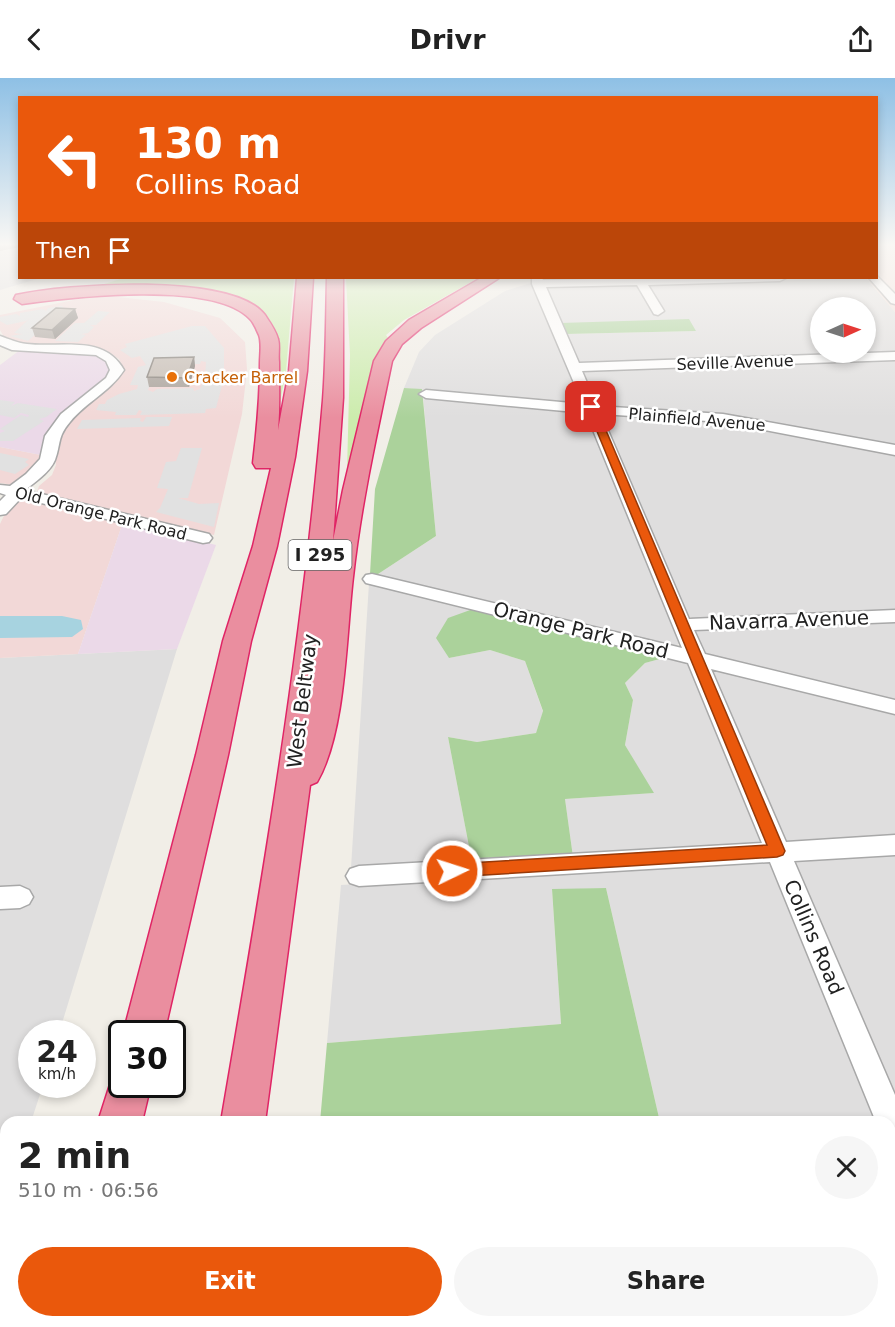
<!DOCTYPE html>
<html lang="en">
<head>
<meta charset="utf-8">
<style>
  :root { --surface:#fff; --page:#f6f6f6; --text:#222; --muted:#767676; --accent:#ea580c }
  body { margin:0; font-family:"DejaVu Sans",sans-serif; background:var(--page); color:var(--text); height:100vh; display:flex; flex-direction:column; font-size:22px; white-space:nowrap }
  * { box-sizing:border-box; margin:0 }
  p { font-size:20px; color:var(--muted) }
  .icon { flex:none; width:33px; height:33px; fill:none; stroke:currentColor; stroke-width:2; stroke-linecap:round; stroke-linejoin:round }
  .map { position:relative; flex:1; overflow:hidden }
  .details { position:absolute; left:0px; top:1038px; width:896px; height:212px; display:flex; flex-direction:column; background:var(--surface); border-radius:18px 18px 0 0; box-shadow:0 3px 9px #0003 }
  .details>* { flex:none }
  .guide { position:absolute; left:18px; top:18px; width:860px; height:183px; border-radius:0px; box-shadow:0 3px 9px #0003; background:#ea580c; color:#fff; overflow:hidden }
  .needle { width:39px; rotate:87deg }
  .controls { position:absolute; left:810px; top:219px; display:grid; gap:12px }
  .controls a { display:grid; place-items:center; width:66px; height:66px; border-radius:50%; background:var(--surface); box-shadow:0 3px 9px #0003; font-size:30px }
  .speed { position:absolute; left:18px; top:942px; display:flex; gap:12px; font-size:30px; font-weight:700; text-align:center }
  .speed>* { display:grid; place-content:center; width:78px; height:78px; border-radius:50%; background:var(--surface); box-shadow:0 3px 9px #0003; line-height:1 }
  .speed small { font-size:15px; font-weight:400 }
  .speed .limit { border:3px solid #111; border-radius:9px; background:#fff; color:#111 }
  .pin { position:absolute; display:grid; place-items:center; width:51px; height:51px; color:#fff; margin:-26px; border-radius:12px; box-shadow:0 3px 9px #0006 }
  .me { position:absolute; width:66px; margin:-33px; rotate:86deg; stroke-linejoin:round; filter:drop-shadow(0 0 4px #0008) }
  .turn { display:flex; align-items:center; gap:21px; height:126px; padding:0 18px; font-size:27px }
  .turn .icon { width:78px; height:78px; stroke-width:2.5 }
  .turn b { display:block; font-size:42px; line-height:51px }
  .then { display:flex; align-items:center; height:57px; padding:0 18px; background:#0003; gap:12px; font-size:22px }
  .round { display:grid; place-items:center; flex:none; width:63px; height:63px; border-radius:32px; background:var(--page) }
  .head { display:flex; align-items:center; justify-content:space-between; height:102px; padding:0 18px }
  h1 { font-size:36px; font-weight:700; line-height:45px }
  .cta { display:flex; gap:12px; margin-top:auto; padding:12px 18px }
  .cta a { flex:1; height:69px; border-radius:36px; background:var(--accent); color:#fff; font-size:24px; font-weight:700; line-height:69px; text-align:center }
  .cta a+a { background:var(--page); color:var(--text) }
  header { display:flex; justify-content:space-between; align-items:center; height:78px; padding:0 18px; background:var(--surface); font-size:27px; font-weight:700 }
  .map>svg:first-child { display:block }
</style>
</head>
<body>
<header><svg class="icon" aria-label="back" viewBox="0 0 24 24"><path d="M15 5l-7 7 7 7"/></svg>Drivr<svg class="icon" aria-label="share" viewBox="0 0 24 24"><path d="M12 15V3M7 8l5-5 5 5M5 13v7h14v-7"/></svg></header>
<div class="map">
<svg width="895" height="1249" viewBox="0 0 895 1249">
  <rect width="100%" height="100%" fill="#f1eee7"/>
  <!-- residential -->
  <path fill="#dfdede" fill-rule="evenodd" d="M0,165h19l1,35h21l-41,12z
    M534,200h197l-200,5 11,17 42,101 -1,3 -179,-16 15,-36 16,-17 70,-44 26,-8z
    M866,200l29,34v42l-316,10 -14,-30 130,-3 -135,-8 -15,-36zM820,230h46v44h-46z
    M895,281v88l-170,-32 -125,-8 -7,-5 -12,-31z
    M423,318l160,13 6,3 94,229 -9,6 -299,-71 61,-40z
    M607,335l116,7 172,32v159l-201,8 -9,-5 -84,-198z
    M369,505l104,26 -24,49 41,-8 35,11 18,51 -7,21 -59,9 -29,-5 24,125 -121,6z
    M895,541v84l-194,-50 -8,-20 3,-3z
    M177,571l-118,384 -27,1v50l11,1 -12,37h-25v83l-6,19v-566z
    M667,579l23,7 71,176 -4,8 -184,9 -8,-58 88,-6 -28,-48 8,-45 -8,-17 20,-20z
    M711,591l184,43v129l-110,3 -77,-172z
    M895,773v254l-102,-244z
    M763,780l8,3 111,261h-222l-54,-234 -54,2 9,134 -234,19 14,-158z"/>
  <!-- commercial -->
  <path fill="#f2d8d7" d="M99,217l65,7 56,16 25,24 2,27 -5,45 -28,121 -177,-43 2,-6 13,-11 4,-10 -1,-16 3,-11 11,-18 46,-38 8,-14 -4,-9 -12,-8 -22,-4 -58,-1 -23,-9 -4,-7v-15z
    M0,369l41,8 -2,7 -10,13 -15,10 -14,-2z
    M28,421l95,23 -45,132 -78,4v-134l9,-19 9,-5z"/>
  <!-- industrial -->
  <path fill="#ebd9e8" d="M20,272l74,3 15,10 1,12 -61,56 -8,24 -41,-8v-82z
    M123,444l93,23 -39,104 -99,5z"/>
  <!-- military -->
  <path fill="#f3e1db" d="M876,165h19v69l-29,-34h10z"/>
  <!-- grass -->
  <path fill="#ccecad" d="M124,200h170l-8,93 -6,31h-7l-1,-63 -44,-40 -137,-11z
    M346,200l60,2 72,-2 -74,42 -18,15 2,3 -10,22 -27,111h-4l3,-116z"/>
  <!-- forest -->
  <path fill="#abd29b" d="M689,241l7,12 -131,3 -5,-11z
    M404,310l18,1 14,147 -61,40 -5,-2 5,-85z
    M473,531l194,48 -22,6 -20,20 8,17 -8,45 29,48 -89,6 8,58 -101,5 -24,-125 29,5 59,-9 7,-22 -18,-50 -35,-11 -41,8 -13,-20 12,-20z
    M606,810l54,234h-340l7,-79 234,-19 -9,-135z
    M890,1065l5,12v172h-594l1,-5h588z"/>
  <!-- parking -->
  <path fill="#e1e1e1" fill-rule="evenodd" d="M62,228l2,3 -36,32 -18,-5 13,-2 -9,-1 16,-15 -4,3 -19,4 -7,-4v-4l16,-3 4,2v-3l23,-4 3,2 2,-3z
    M98,233l12,1 -14,13h-6l4,2 -6,6 -7,1 5,1 -8,7 -23,-1 20,-18h9z
    M192,248h13l19,22v30l-8,30 -10,1 -1,4 -65,2 2,-4 -3,-1 -3,5h-21l1,-3 -20,-2 3,-6h6l2,-4 12,-6 18,-5 1,-4h-8l8,-18 8,-2 -6,-9 -8,2 -12,-8 7,-3 -2,-3zM201,283l5,1 -1,15 -5,12 -6,2 -1,-3 -36,1 -4,3 -5,-2 9,-25 43,-1z
    M0,322l15,2 -4,4 7,-3 39,6 -11,8 -7,2 5,2 -31,20h-13v-8l5,-2 -5,-2 21,-14 7,2 1,-2 -8,-2 -7,5 -14,-3z
    M146,339h26l-3,9 -92,3 5,-9 59,-2 -1,3 3,1z
    M181,370h21l-14,50h-10l21,6 20,-1 -5,24 -58,-15 4,-4 8,-19 -11,-1 9,-26 10,-1z
    M0,375l29,6 -4,3 4,3 -14,9 -15,-4z"/>
  <!-- water -->
  <path fill="#a7d3e0" d="M0,538h62l19,4 2,9 -11,8 -72,1z"/>
  <g fill="none" stroke-linecap="round" stroke-linejoin="round">
    <defs>
      <path id="minor" d="M876,197l19,19v10l-4,-1 -22,-25h7z
        M532,200h10l1,2 97,-2h146l-6,3 -132,4 16,26 -6,4 -4,-1 -17,-29 -91,2 33,76 316,-11v8l-313,11 15,35 126,8 172,31v10l-172,-33 -122,-8 88,205 206,-9v12l-201,8 11,24 190,46v14l-184,-45 75,173 109,-7v20l-101,6 101,234v51l-5,-2v-22h-14l-106,-260 -411,24 -9,-3 -4,-7 4,-7 9,-3 403,-23 -74,-180 -322,-80 -3,-4 3,-4 6,-1 310,74 -96,-235 -160,-15 -7,-4 7,-4 157,14 -51,-120z
        M0,258c9,3 17,7 27,8 34,4 77,-10 97,26 -14,22 -38,32 -54,52 -13,15 -9,22 -15,38 -5,12 -20,22 -30,30l184,44 3,4 -3,4 -6,1 -182,-45 -15,16 -6,1v-14l6,-6 -6,-2v-8l10,1 16,-12 14,-15 5,-23 16,-22 45,-36 4,-8 -4,-9 -10,-6 -84,-5 -12,-5z
        M20,808l9,4 4,7 -4,7 -9,4 -20,1v-22z"/>
      <path id="highway" d="M297,200h16l-6,93 -12,86 -18,89 -26,95 -23,114 -64,279h-41l73,-279 27,-114 30,-95 18,-78h-15l-3,-5c4,-34 7,-66 7,-100 0,-9 2,-20 -1,-28 -2,-4 -5,-12 -9,-16 -36,-39 -178,-22 -228,-15l-8,-5 2,-4c48,-11 217,-23 249,20 4,6 11,16 13,24 2,7 0,15 1,23 0,23 1,45 -1,68l11,-59z
        M327,200h16v120l-10,143 10,-51 31,-129 12,-20 23,-21 72,-42h18l-78,50 -19,16 -10,17c-15,72 -31,143 -39,216 -7,59 -7,155 -36,205l-7,3 -45,337h-44c41,-239 82,-479 102,-722 3,-40 3,-81 4,-122z
        M122,989v17h29l-9,38h-44l17,-53z
        M44,1244h50l-1,5h-50z
        M187,1244h50l-1,5h-50z"/>
    </defs>
    <!-- minor casing -->
    <use href="#minor" stroke="#a8a8a8" stroke-width="3"/>
    <!-- highway casing -->
    <use href="#highway" stroke="#e02465" stroke-width="3"/>
    <!-- minor -->
    <use href="#minor" fill="#fff" fill-rule="evenodd"/>
    <!-- highway -->
    <use href="#highway" fill="#ea8e9f" fill-rule="evenodd"/>
  </g>
  <!-- wall -->
  <path fill="#aba39d" d="M75,231l3,9 -23,21 -20,-2 -3,-9z
    M194,279l1,9 -6,21h-40l-2,-10z"/>
  <!-- shaded-wall -->
  <path fill="#8b857f" d="M0,165h20v4l-20,4z
    M75,231l3,9 -23,21 -3,-9z
    M194,279l1,9 -6,21 -2,-9z"/>
  <!-- building -->
  <path fill="#c7beb6" stroke="#8b857f" stroke-width="1.5" d="M56,230l19,1 -23,21 -20,-2z
    M194,279l-7,21 -40,-1 7,-19z"/>
  <!-- sky -->
  <linearGradient id="sky" x2="0" y2="1"><stop stop-color="#8ec0e5"/><stop offset="0.49" stop-color="#f9f7f4"/><stop offset="1" stop-color="#f9f7f4" stop-opacity="0"/></linearGradient>
  <rect width="895" height="340" fill="url(#sky)"/>
  <!-- route -->
  <path fill="#ea580c" stroke="#983908" stroke-width="1.5" d="M588,327l8,2 189,444 -2,4 -6,2 -325,20 -6,-2 -2,-4 2,-5 6,-2 315,-19 -180,-438z"/>
  <!-- markers -->
  <circle fill="#e8710a" stroke="#fff" stroke-width="2" cx="172" cy="299" r="6"/>
  <g text-anchor="middle" stroke-width="5" stroke-linejoin="round" paint-order="stroke">
    <!-- far-street labels -->
    <g font-size="16" fill="#212121" stroke="#fff">
      <text transform="translate(735 284) rotate(-2)" y="6">Seville Avenue</text>
      <text transform="translate(697 341) rotate(5)" y="6">Plainfield Avenue</text>
      <text transform="translate(101 435) rotate(14)" y="6">Old Orange Park Road</text>
    </g>
    <!-- far-food labels -->
    <g font-size="16" fill="#c56008" stroke="#fff" text-anchor="start">
      <text x="184" y="305">Cracker Barrel</text>
    </g>
    <!-- shield labels -->
    <rect fill="#fff" stroke="#646464" stroke-width="1.5" x="288.5" y="462" width="63" height="30" rx="4.5"/>
    <g font-size="18" font-weight="bold" fill="#212121">
      <text x="320" y="483">I 295</text>
    </g>
    <!-- street labels -->
    <g font-size="20" fill="#212121" stroke="#fff">
      <text transform="translate(789 542) rotate(-2)" y="7">Navarra Avenue</text>
      <text transform="translate(581 552) rotate(14)" y="7">Orange Park Road</text>
      <text transform="translate(302 623) rotate(-83)" y="7">West Beltway</text>
      <text transform="translate(814 859) rotate(67)" y="7">Collins Road</text>
    </g>
  </g>
</svg>
<div class="controls">
<a><svg class="needle" viewBox="-14 -14 28 28"><path d="M0-13l5 13h-10z" fill="#e53935"/><path d="M0 13l5-13h-10z" fill="#767676"/></svg></a>
</div>
<div class="speed"><div>24<small>km/h</small></div><div class="limit">30</div></div>
<div class="pin" style="left:591px;top:329px;background:#d93025"><svg class="icon" aria-label="arrive" viewBox="0 0 24 24"><path d="M6 21V4h12l-3 4 3 4H6"/></svg></div>
<svg class="me" style="left:452px;top:793px" viewBox="-20 -20 40 40"><circle r="17" fill="#ea580c" stroke="#fff" stroke-width="3"/><path d="M0-11L8 9 0 5-8 9z" fill="#fff"/></svg>
<div class="guide">
<div class="turn"><svg class="icon" aria-label="left" viewBox="0 0 24 24"><path d="M17 20v-9H6M10 6l-5 5 5 5"/></svg><div><b>130 m</b>Collins Road</div></div>
<div class="then">Then<svg class="icon" aria-label="arrive" viewBox="0 0 24 24"><path d="M6 21V4h12l-3 4 3 4H6"/></svg></div>
</div>
<section class="details">
<div class="head"><div><h1>2 min</h1><p>510 m · 06:56</p></div><a class="round"><svg class="icon" aria-label="close" viewBox="0 0 24 24"><path d="M6 6l12 12M18 6L6 18"/></svg></a></div>
<div class="cta"><a>Exit</a><a>Share</a></div>
</section>
</div>
</body>
</html>
